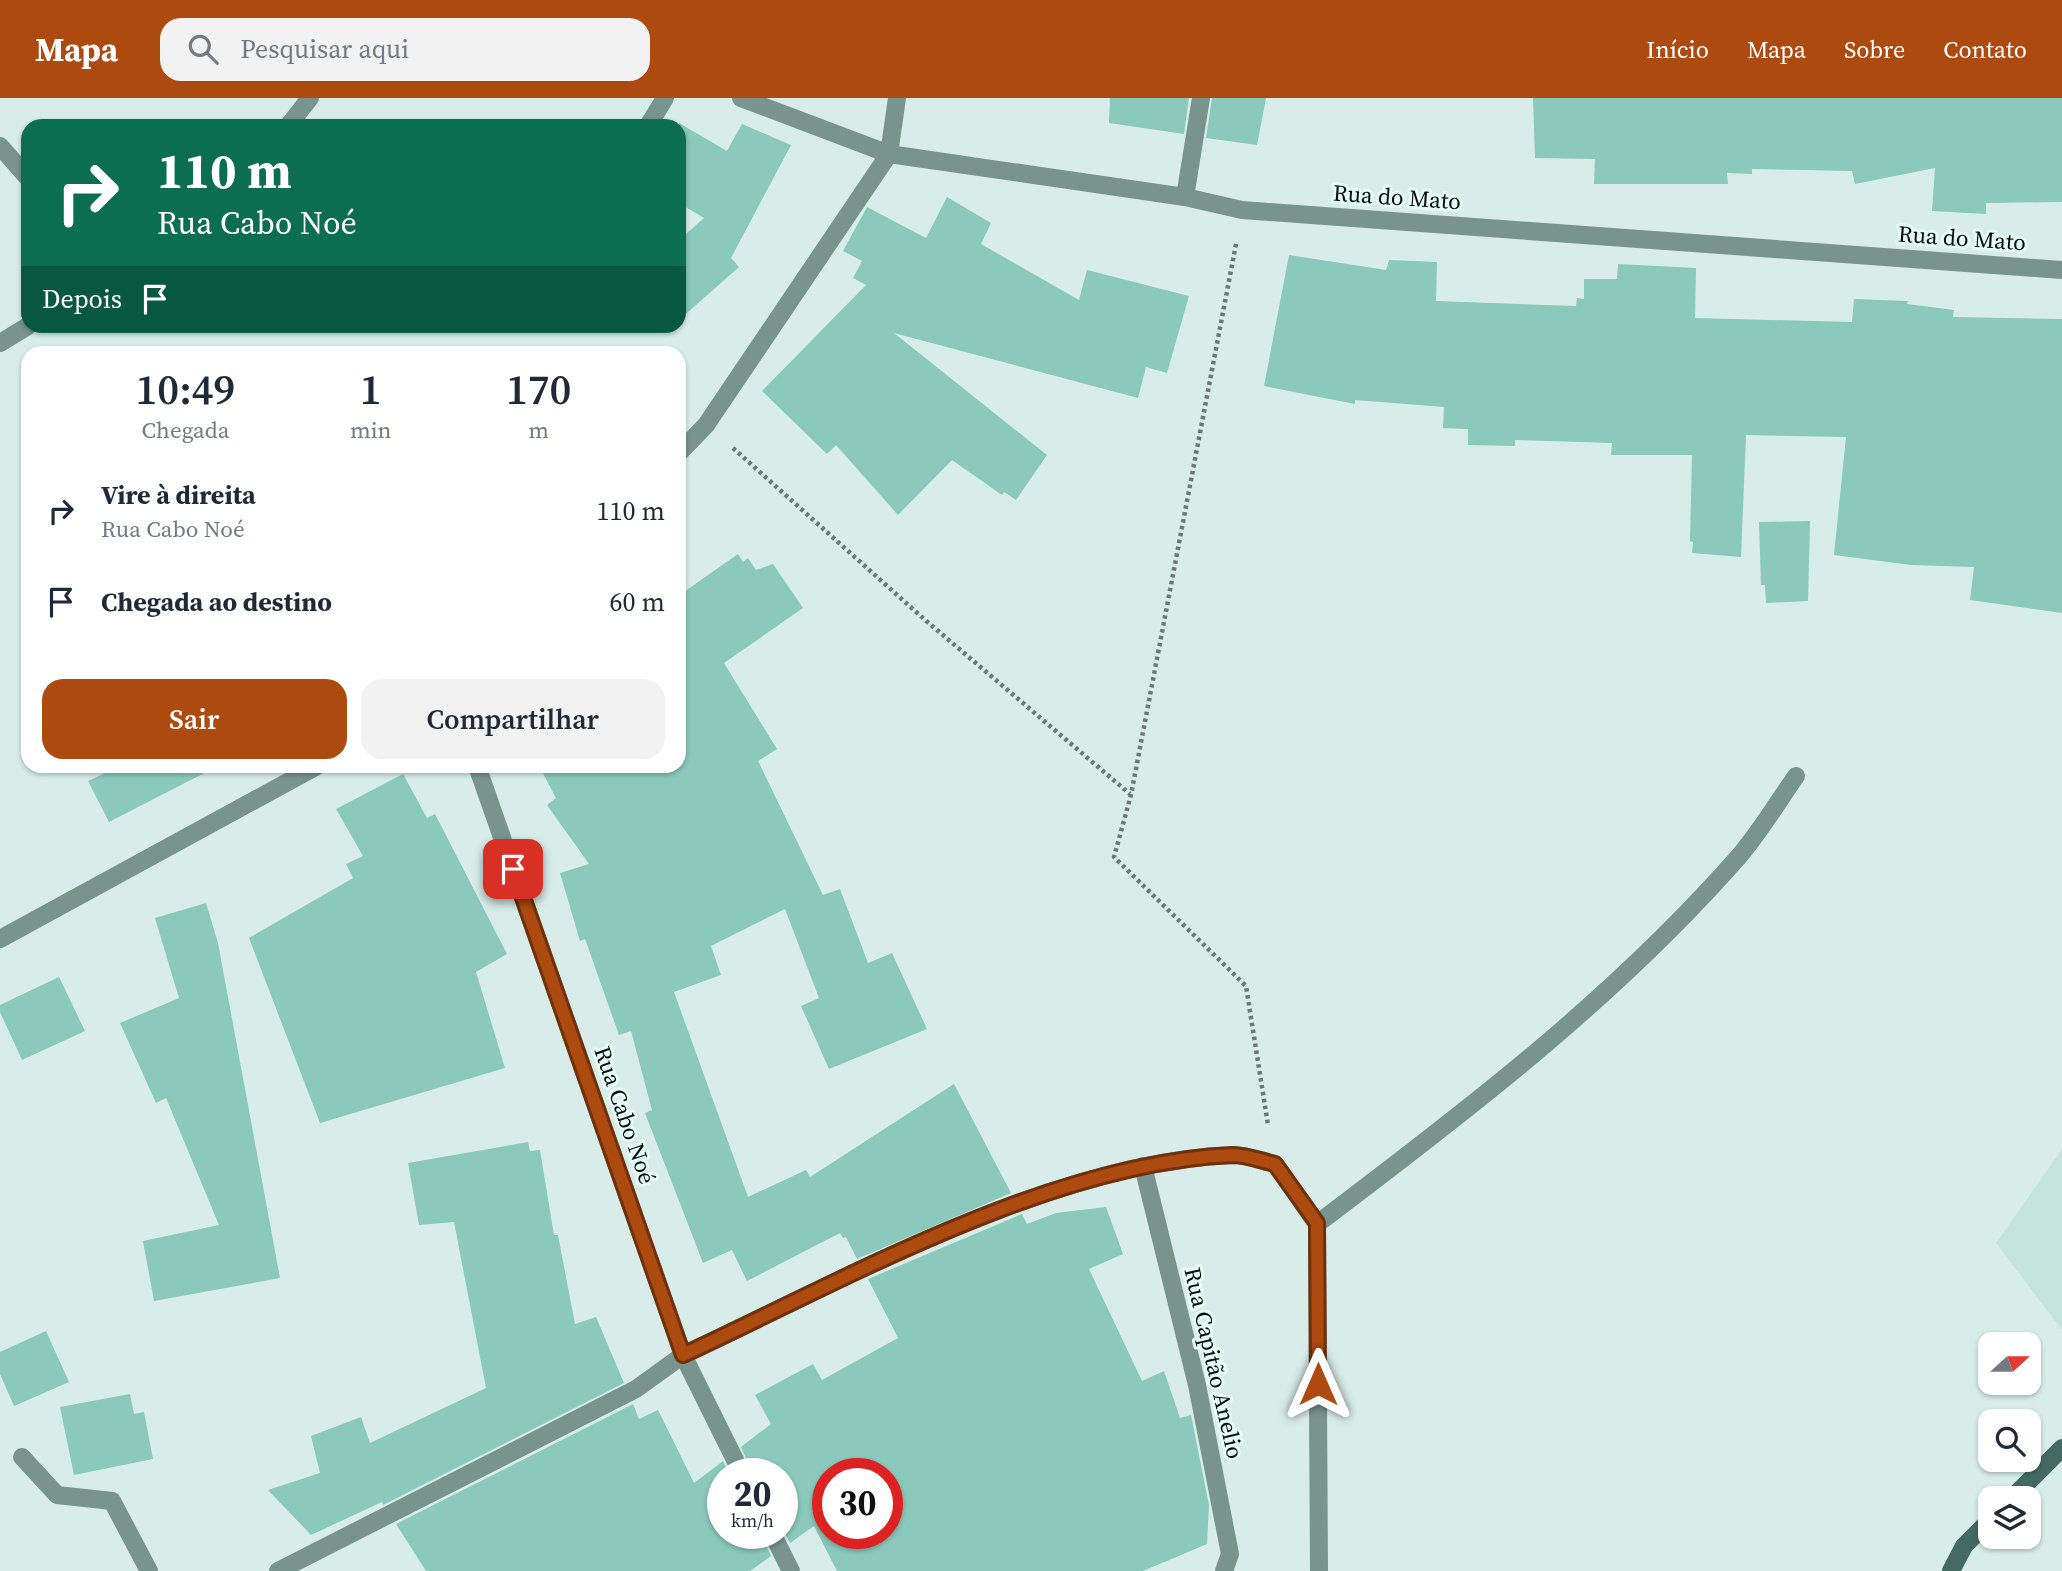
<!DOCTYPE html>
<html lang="pt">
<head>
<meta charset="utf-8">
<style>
  :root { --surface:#fff; --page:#f2f2f3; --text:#1f2937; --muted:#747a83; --accent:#ad4a10 }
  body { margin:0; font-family:"Source Serif 4",serif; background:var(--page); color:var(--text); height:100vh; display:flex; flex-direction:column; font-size:26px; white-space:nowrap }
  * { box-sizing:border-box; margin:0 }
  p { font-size:23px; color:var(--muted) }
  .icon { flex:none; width:38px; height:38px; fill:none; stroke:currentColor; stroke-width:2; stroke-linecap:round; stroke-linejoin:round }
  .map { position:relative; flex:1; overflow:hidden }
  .details { position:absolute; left:21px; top:248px; width:665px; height:427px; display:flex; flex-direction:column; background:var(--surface); border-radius:21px; box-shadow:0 2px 5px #0004 }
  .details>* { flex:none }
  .banner { position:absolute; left:21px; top:21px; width:665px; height:214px; border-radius:21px; box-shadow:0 2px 5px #0004; background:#0b6e4f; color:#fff; overflow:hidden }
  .needle { width:46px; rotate:69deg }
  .controls { position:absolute; left:1978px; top:1234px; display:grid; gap:14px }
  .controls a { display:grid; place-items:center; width:63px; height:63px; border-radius:14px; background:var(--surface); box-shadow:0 2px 5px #0004; font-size:35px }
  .speed { position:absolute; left:707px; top:1360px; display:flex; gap:14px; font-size:35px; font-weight:700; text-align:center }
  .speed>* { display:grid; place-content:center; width:91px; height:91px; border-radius:50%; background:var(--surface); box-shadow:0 2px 5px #0004; line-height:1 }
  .speed small { font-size:18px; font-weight:400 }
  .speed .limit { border:10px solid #d22; background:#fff; color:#111 }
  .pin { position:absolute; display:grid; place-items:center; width:60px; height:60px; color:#fff; margin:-30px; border-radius:14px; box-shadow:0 4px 10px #0006 }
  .me { position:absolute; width:77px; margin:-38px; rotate:0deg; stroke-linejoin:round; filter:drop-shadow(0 0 5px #0008) }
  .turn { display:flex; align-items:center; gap:24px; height:147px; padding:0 21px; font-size:32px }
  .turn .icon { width:91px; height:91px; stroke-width:2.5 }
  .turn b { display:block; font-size:49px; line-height:60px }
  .then { display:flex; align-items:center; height:66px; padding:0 21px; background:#0003; gap:14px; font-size:26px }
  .eta { display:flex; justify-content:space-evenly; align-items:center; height:119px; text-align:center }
  .eta b { font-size:42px; font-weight:600; line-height:49px }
  .action { display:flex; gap:14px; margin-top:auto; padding:14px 21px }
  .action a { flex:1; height:80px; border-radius:21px; background:var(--accent); color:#fff; font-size:28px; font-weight:600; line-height:80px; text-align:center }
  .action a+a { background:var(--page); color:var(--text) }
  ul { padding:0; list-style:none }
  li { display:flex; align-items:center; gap:21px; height:91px; padding:0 21px }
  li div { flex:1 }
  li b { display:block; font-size:26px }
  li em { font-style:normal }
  header { display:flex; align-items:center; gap:42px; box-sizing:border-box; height:98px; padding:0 35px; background:var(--accent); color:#fff }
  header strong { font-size:33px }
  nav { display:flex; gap:38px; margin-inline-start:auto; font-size:24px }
  .search { width:490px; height:63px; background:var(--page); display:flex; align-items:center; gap:18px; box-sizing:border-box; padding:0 24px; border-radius:21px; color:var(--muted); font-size:26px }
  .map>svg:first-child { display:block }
</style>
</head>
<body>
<header>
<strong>Mapa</strong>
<div class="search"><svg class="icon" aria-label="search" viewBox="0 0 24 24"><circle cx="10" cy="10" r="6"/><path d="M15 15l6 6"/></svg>Pesquisar aqui</div>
<nav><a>Início</a><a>Mapa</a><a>Sobre</a><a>Contato</a></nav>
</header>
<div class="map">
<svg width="2062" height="1473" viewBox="0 0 2062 1473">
  <rect width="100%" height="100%" fill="#d8ede9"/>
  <!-- built -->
  <path fill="#c5e4dd" d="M2062,1051v181l-66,-87z"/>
  <!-- building -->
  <path fill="#8ac9bc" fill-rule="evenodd" d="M1110,0h79l-5,36 -75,-11z
    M1212,0h54l-9,47 -51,-7z
    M1533,0h529v104l-76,1v11l-54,-3 3,-43 -80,16 -3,-13 -100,-2v5l-25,-1 1,11h-134l1,-25 -60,-1z
    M679,25l48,28 15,-27 49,21 -60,113 8,9 -60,53v-80l25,-22 -25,-15z
    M947,99l44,26 -10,21 98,56 8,-30 102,26 -22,77 -21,-6 -8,31 -244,-65 153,122 -31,45 -12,-8 -2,3 -50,-35 -54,55 -62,-70 -9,9 -65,-63 104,-106 -13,-7 9,-17 -19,-10 24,-44 59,31z
    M1289,157l97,15 3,-10 48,2 -1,39 140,5 1,-8 7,1v-20h33l1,-15 78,4 -1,50 157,4 2,-23 54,2 -1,3 47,6 -1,7 109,2v294l-92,-13 4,-33 -63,-2 -77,-10 12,-118 -100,-2 -5,122 -49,-4 1,-11 -3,-1 2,-86h-81l1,-12 -97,-3v6l-47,-1v-16l-25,-1 1,-21 -89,-7v4l-91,-18z
    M1810,423l-2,80 -42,2 -1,-18h-4l-2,-63z
    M738,456l5,8 5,-4 8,12 17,-6 30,44 -79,55 53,86 -19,12 65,134 17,-6 28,74 24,-10 35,76 -98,40 -28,-63 18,-8 -34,-89 -74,37 10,29 -47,17 74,205 58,-27 4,7 144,-93 57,109 -154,66 -11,-22 -3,1 -3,-5 -93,48 -15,-31 -29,13 -58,-150 7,-3 -21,-79 -12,4 -34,-96 -5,2 -20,-68 29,-9 -42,-59 9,-7 -17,-32h140v-176l2,4z
    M120,668h98l-109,56 -21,-41z
    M403,676l24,44 8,-4 72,140 -31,18 29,96 -185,55 -71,-185 104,-60 -7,-14 17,-8 -27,-47z
    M206,805l12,40 62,335 -126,23 -11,-60 76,-16 -53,-127 -10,5 -36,-80 59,-25 -24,-80z
    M59,879l26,54 -63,29 -22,-48v-7z
    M528,1044l2,9 10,-1 14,85h4l17,89 21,-7 28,66 -241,122 -1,-3 -71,33 -43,-45 52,-17 -9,-37 50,-19 9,26 116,-55 -32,-166 -35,3 -11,-62z
    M1106,1109l17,47 -34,15 53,112 22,-10 16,47 11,-3 18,90 -2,39 -64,27h-306l-23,-45 -24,17 -8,-15v-54h-29l-12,-27 30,-23 -16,-29 58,-31 9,16 76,-42 -30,-59 154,-65 5,10 29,-11zM828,1376h59v59h-59z
    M46,1233l23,51 -55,24 -14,-32v-22z
    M130,1296l4,20 10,-2 9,47 -79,16 -14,-68z
    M633,1306l6,15 19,-9 36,73 29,-22 6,13h-6v59h38l10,23 -21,15h-324l-30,-47z"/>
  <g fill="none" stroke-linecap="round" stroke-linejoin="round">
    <!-- path -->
    <path stroke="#6b7976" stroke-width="4.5" stroke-dasharray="3.5 3.5" stroke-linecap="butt" d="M1236,146l-105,551 -17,62 132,129 22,139
      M733,350l191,171 206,175"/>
    <!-- lane -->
    <path stroke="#79938d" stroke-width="18" d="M288,28l22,-28
      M648,28l17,-28
      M0,48l28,32
      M1185,99l16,-99
      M0,245l28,-17
      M22,1359l35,38 55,6 37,70
      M278,1473l358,-182 47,-34"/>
    <!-- street -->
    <path stroke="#79938d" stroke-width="18" d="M741,0l148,56 296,43 57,13 820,60
      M679,355l27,-28 183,-271 8,-56
      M477,668l206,589 59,119
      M0,841l317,-173
      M1143,1068l54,219 33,169 -6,17
      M1317,1126c151,-114 299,-227 424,-370 20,-24 37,-52 55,-78
      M683,1257c163,-76 369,-193 550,-200 13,0 29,6 42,9l42,60 2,347
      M772,1435l19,38"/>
    <!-- secondary -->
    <path stroke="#436a62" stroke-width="18" d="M2012,1400l50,-50
      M1951,1473l13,-25 26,-26"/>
  </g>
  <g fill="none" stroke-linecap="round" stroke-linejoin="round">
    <defs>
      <path id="route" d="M513,771l170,486c163,-76 369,-193 550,-200 13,0 29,6 42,9l42,59 1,161"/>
    </defs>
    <!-- route casing -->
    <use href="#route" stroke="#70300a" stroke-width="18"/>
    <!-- route -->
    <use href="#route" stroke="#ad4a10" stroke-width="12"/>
  </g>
  <g text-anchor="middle" stroke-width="6" stroke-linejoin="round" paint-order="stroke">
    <!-- street labels -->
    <g font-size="23" fill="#070e0c" stroke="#e5fbf6">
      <text transform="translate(1397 99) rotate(4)" y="8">Rua do Mato</text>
      <text transform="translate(1962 140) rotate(4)" y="8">Rua do Mato</text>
      <text transform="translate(625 1017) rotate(71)" y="8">Rua Cabo Noé</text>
      <text transform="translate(1214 1265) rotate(77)" y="8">Rua Capitão Anelio</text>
    </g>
  </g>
</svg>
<div class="controls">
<a><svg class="needle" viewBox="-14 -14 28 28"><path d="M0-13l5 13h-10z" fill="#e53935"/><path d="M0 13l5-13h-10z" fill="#747a83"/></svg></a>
<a><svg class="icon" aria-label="search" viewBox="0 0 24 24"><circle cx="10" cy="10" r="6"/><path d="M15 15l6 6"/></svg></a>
<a><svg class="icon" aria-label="layers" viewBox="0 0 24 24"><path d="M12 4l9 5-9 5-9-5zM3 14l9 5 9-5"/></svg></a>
</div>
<div class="speed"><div>20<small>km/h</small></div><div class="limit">30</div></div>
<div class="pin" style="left:513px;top:771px;background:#d93025"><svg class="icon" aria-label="arrive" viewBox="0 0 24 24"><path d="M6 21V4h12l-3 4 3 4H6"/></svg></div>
<svg class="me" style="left:1318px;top:1286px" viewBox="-20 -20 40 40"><path d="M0-17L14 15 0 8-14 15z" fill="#ad4a10" stroke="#fff" stroke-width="4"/></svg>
<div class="banner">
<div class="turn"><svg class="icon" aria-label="right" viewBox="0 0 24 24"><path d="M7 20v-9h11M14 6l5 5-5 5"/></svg><div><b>110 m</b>Rua Cabo Noé</div></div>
<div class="then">Depois<svg class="icon" aria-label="arrive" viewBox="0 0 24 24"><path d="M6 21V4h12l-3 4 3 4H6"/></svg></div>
</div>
<section class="details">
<div class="eta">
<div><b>10:49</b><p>Chegada</p></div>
<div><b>1</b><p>min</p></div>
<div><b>170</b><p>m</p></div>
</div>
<ul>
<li><svg class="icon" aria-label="right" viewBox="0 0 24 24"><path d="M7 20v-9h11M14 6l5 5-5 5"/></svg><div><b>Vire à direita</b><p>Rua Cabo Noé</p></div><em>110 m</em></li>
<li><svg class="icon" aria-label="arrive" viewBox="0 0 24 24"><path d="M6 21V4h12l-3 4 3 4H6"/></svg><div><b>Chegada ao destino</b></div><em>60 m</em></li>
</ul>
<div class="action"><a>Sair</a><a>Compartilhar</a></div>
</section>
</div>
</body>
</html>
